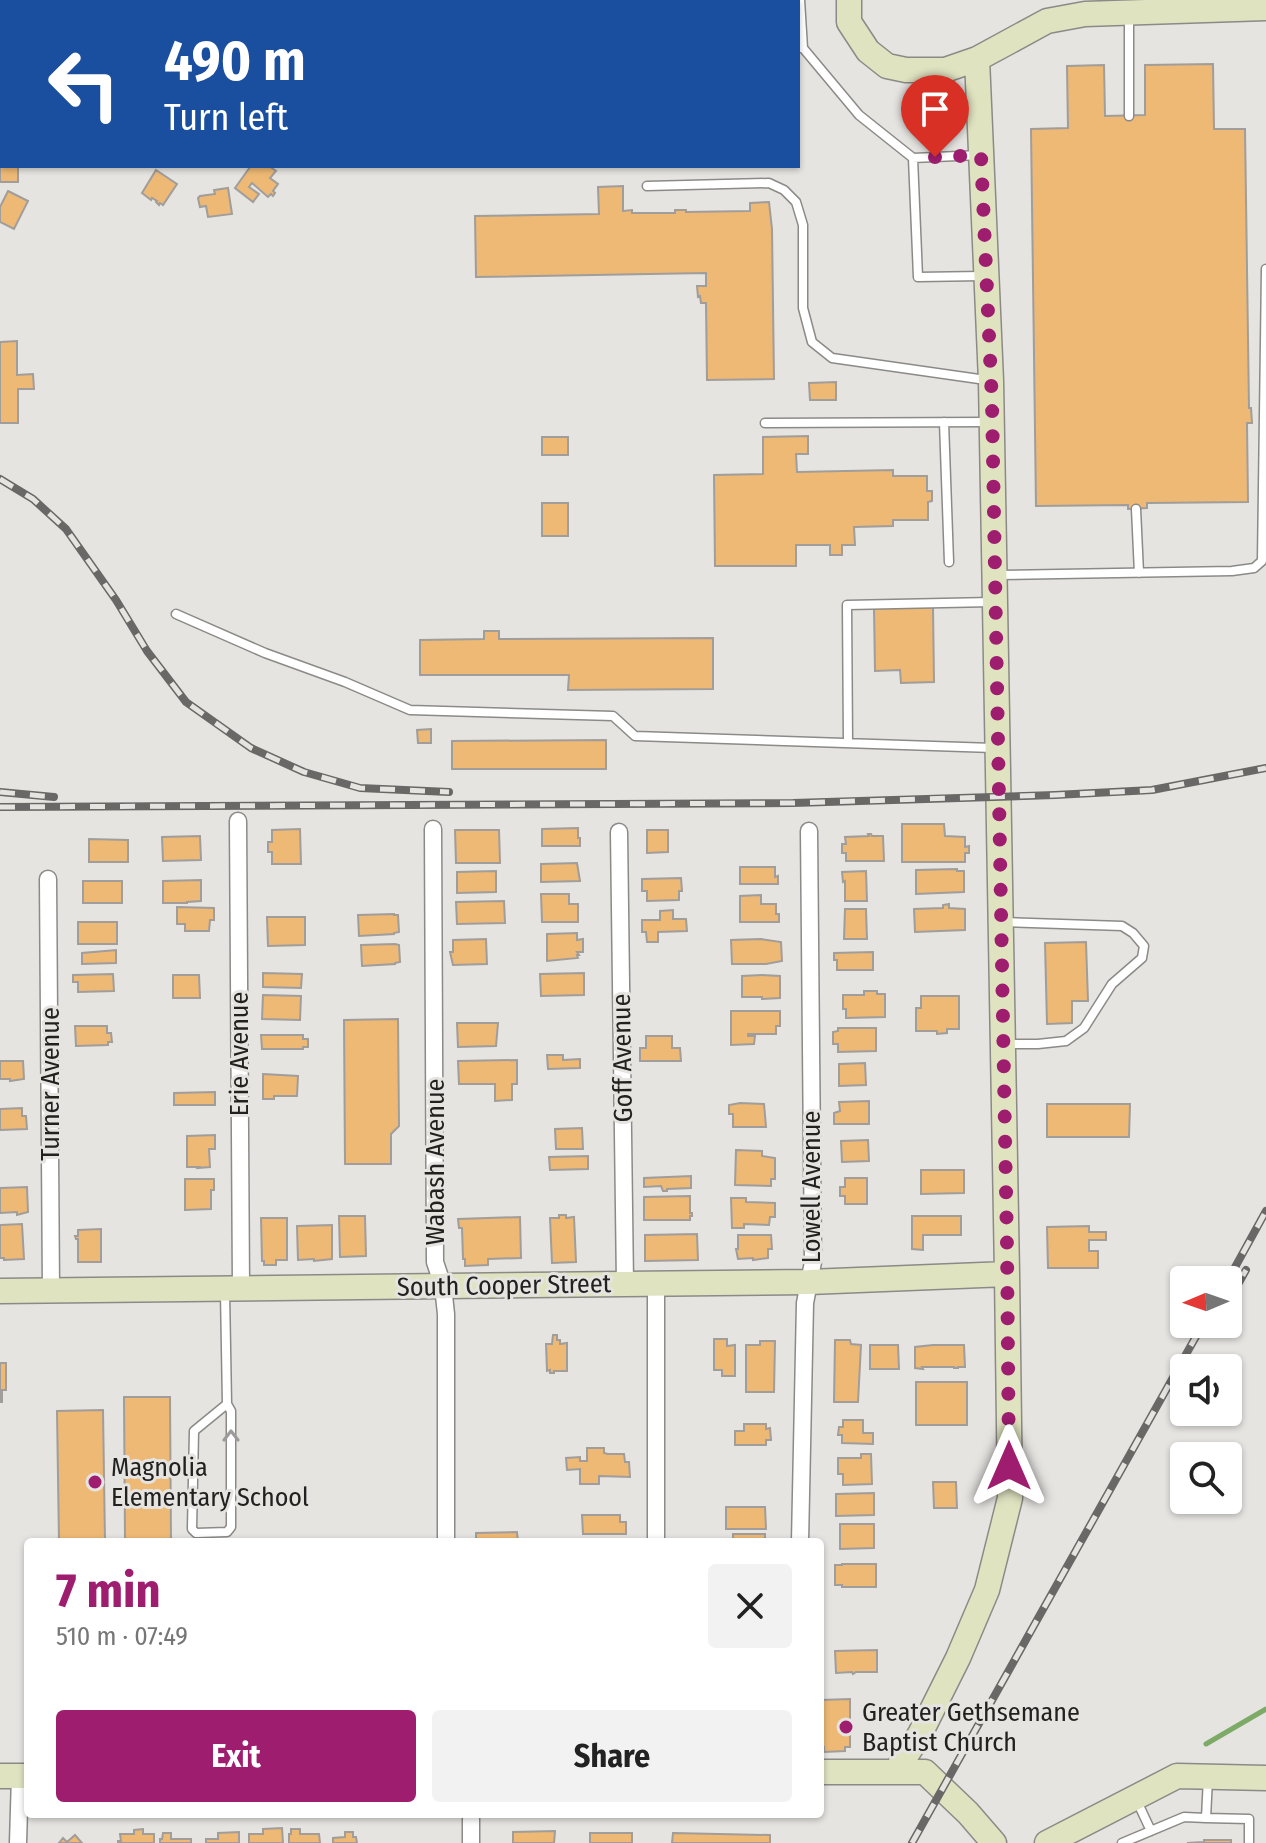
<!DOCTYPE html>
<html lang="en">
<head>
<meta charset="utf-8">
<style>
  :root { --surface:#fff; --page:#f2f2f2; --text:#222; --muted:#767676; --accent:#9e1d6f }
  body { margin:0; font-family:"Fira Sans Condensed",sans-serif; background:var(--page); color:var(--text); height:100vh; display:flex; flex-direction:column; font-size:30px; white-space:nowrap }
  * { box-sizing:border-box; margin:0 }
  p { font-size:26px; color:var(--muted) }
  .icon { flex:none; width:44px; height:44px; fill:none; stroke:currentColor; stroke-width:2; stroke-linecap:round; stroke-linejoin:round }
  .map { position:relative; flex:1; overflow:hidden }
  .details { position:absolute; left:24px; top:1538px; width:800px; height:280px; display:flex; flex-direction:column; background:var(--surface); border-radius:8px; box-shadow:0 2px 6px #0004 }
  .details>* { flex:none }
  .guide { position:absolute; left:0px; top:0px; width:800px; height:168px; box-shadow:0 2px 6px #0004; background:#1a4fa0; color:#fff; overflow:hidden }
  .needle { width:52px; rotate:268deg }
  .controls { position:absolute; left:1170px; top:1266px; display:grid; gap:16px }
  .controls a { display:grid; place-items:center; width:72px; height:72px; border-radius:8px; background:var(--surface); box-shadow:0 2px 6px #0004; font-size:40px }
  .pin { position:absolute; display:grid; place-items:center; width:68px; height:68px; color:#fff; margin:-82px -34px; border-radius:50% 50% 50% 0; rotate:-45deg; box-shadow:0 0 8px #0007 }
  .pin .icon { rotate:45deg }
  .me { position:absolute; width:88px; margin:-44px; rotate:0deg; stroke-linejoin:round; filter:drop-shadow(0 0 6px #0008) }
  .turn { display:flex; align-items:center; gap:28px; height:168px; padding:0 32px; font-size:36px }
  .turn .icon { width:104px; height:104px; stroke-width:2.5 }
  .turn b { display:block; font-size:56px; line-height:68px }
  .round { display:grid; place-items:center; flex:none; width:84px; height:84px; border-radius:8px; background:var(--page) }
  .headline { display:flex; align-items:center; justify-content:space-between; height:136px; padding:0 32px }
  h1 { font-size:48px; font-weight:700; line-height:60px; color:var(--accent) }
  .action { display:flex; gap:16px; margin-top:auto; padding:16px 32px }
  .action a { flex:1; height:92px; border-radius:8px; background:var(--accent); color:#fff; font-size:32px; font-weight:700; line-height:92px; text-align:center }
  .action a+a { background:var(--page); color:var(--text) }
  .map>svg:first-child { display:block }
</style>
</head>
<body>
<div class="map">
<svg width="1266" height="1843" viewBox="0 0 1266 1843">
  <rect width="100%" height="100%" fill="#e5e4e1"/>
  <g fill="none" stroke-linecap="round" stroke-linejoin="round">
    <!-- stream -->
    <path stroke="#7daa67" stroke-width="5" d="M1206,1744l60,-35"/>
  </g>
  <!-- building -->
  <path fill="#eeb975" stroke="#a09d9b" stroke-width="2" d="M291,0h35l5,1 -40,1z
    M0,30h2v35h-2z
    M1213,64l1,65h31l4,279h2l1,15h-5l1,79 -101,1v5l-19,1v-4l-92,1 -5,-377 37,-1 -1,-62 37,-1 1,51 40,-1v-50z
    M0,153h2v13l34,1h-18v15h-18z
    M248,166h21l7,5 -6,7 8,6 -5,7 2,2 -2,3 -2,-2 -3,3 -16,-14 -3,4 10,7 -6,8 -18,-14 15,-21z
    M156,170l21,14 -14,21 -3,-2 -1,2 -3,-3 1,-1 -5,-3 -1,2 -9,-7z
    M623,186v25l9,-1v3h43v-3h11v2l64,-1v-8l19,-1 3,27 2,150 -67,1 -1,-77h-5l-1,-7 -2,1 -1,-11h9v-13l-230,4 -1,-61 124,-2 -1,-27z
    M228,188l4,26 -24,3 -2,-11 -6,1 -2,-9 2,-2 15,-2 -1,-4z
    M8,191l20,10 -14,28 -14,-7v-15z
    M17,341v34l16,-1 1,15h-16v34h-18v-81z
    M836,382v18h-26l-1,-17z
    M808,436v18h-12l1,18 96,-2v6h34v15h5v10l-4,1v18h-35v6l-39,1 1,18h-13v10h-12v-10h-34v21h-81l-1,-91 49,-1v-37z
    M542,437h26v18h-26z
    M542,503h26v33h-26z
    M933,607l1,75 -33,1 -1,-13 -25,1 -1,-63z
    M484,631h15v8l214,-1v51l-145,1 1,-15h-149v-35l64,-1z
    M431,729v14h-13l-1,-13z
    M606,740v29h-154v-28z
    M902,824h42l1,12 20,1v10l4,-1v7h-4v9h-63z
    M578,828v10h2v8h-38v-17z
    M300,829l1,35h-29v-12h-4v-10h4v-12z
    M455,830h44l1,33h-44z
    M647,830h21v22l-21,1z
    M868,834h3l1,2h11l1,25h-38v-8h-4v-9h4l-1,-7 24,-1z
    M200,836l1,24 -38,1 -1,-24z
    M89,839l39,1v22h-39z
    M577,863l3,18 -39,1v-18z
    M740,867h35v10l3,-1v8h-38z
    M957,869v2h7v21l-48,2v-24z
    M496,871v21l-39,1v-21z
    M866,871l1,30h-22v-20l-2,1 -1,-10z
    M681,878l1,13h-3v9l-32,1v-10h-5v-12z
    M201,880v21l-14,1v1h-24v-22z
    M83,881h39v22h-39z
    M541,894h28v10h9v18h-36z
    M761,895v9h15v10h3v8h-39v-26z
    M504,901l1,22 -48,1 -1,-22z
    M949,904v4l16,1v21l-50,2 -1,-23 29,-1v-3z
    M177,907l37,1v12h-4l-1,11h-24v-7h-8z
    M845,909h21l1,30h-23z
    M673,910v9h13l1,12 -29,1v10h-11l-1,-10h-4v-12h18v-9z
    M394,914v1h4l1,17 -5,1v1l-35,2 -1,-21z
    M267,917h38v28l-37,1z
    M78,922h39v22h-39z
    M577,933v7l6,-1v13h-6l2,3h-2l1,3 -31,3v-27z
    M486,939l1,25 -34,1 -3,-13h3v-12z
    M761,939l20,3 1,19 -16,3h-34l-1,-24z
    M1086,942l2,59h-16v22l-25,1 -2,-81z
    M395,944l4,1 1,17 -5,1v1l-33,2 -1,-21z
    M116,950v13l-34,1v-11z
    M873,952v18h-36v-10h-3v-7z
    M263,973l39,1 -1,14 -38,-1z
    M584,973v22l-43,1 -1,-22z
    M113,974l1,17 -36,1v-10h-5v-7z
    M173,975h26l1,23h-27z
    M762,975l18,1v22l-18,1v-2h-20v-21z
    M864,991h13v3h8v23l-39,1v-9h-3v-14h21z
    M263,995l38,1 -1,24 -38,-1z
    M921,996h38v33h-12v4l-10,1v-3h-21v-23h5z
    M731,1011h49v15h-4v8h-28v2h7l-1,8 -23,1z
    M398,1019l1,107 -8,8v30h-46l-1,-144z
    M457,1023h41l-2,23 -38,1z
    M75,1026h32v7h4l1,9h-4v3l-32,1z
    M838,1028h38v23l-38,1v-8h-5v-12l5,-1z
    M261,1035h42v4h5v8h-5v2h-41z
    M646,1036h26v12h8l1,13h-41v-13h6z
    M547,1055h16v5l17,-1v9l-32,1z
    M517,1060v24h-5v16l-17,1v-17h-36l-1,-23z
    M0,1061h23l1,18 -14,2v-2h-10z
    M865,1063l1,22 -27,1v-22z
    M263,1074l35,2 -1,20h-23v3h-11z
    M215,1092v13h-41v-12z
    M869,1101v23h-35v-11l6,-2 -1,-9z
    M740,1103l24,1 2,23h-33v-13h-4v-9z
    M1047,1104h83l-1,33h-82z
    M22,1108v8h4l1,13 -27,1v-21z
    M582,1128l1,21h-27l-1,-20z
    M215,1135v14h-6l1,18 -12,1 1,-1h-12v-31z
    M868,1140l1,21 -27,1 -1,-21z
    M736,1150l26,1v5l13,2v21h-4v7l-36,-1z
    M588,1156v13l-38,1 -1,-13z
    M921,1170h43v23l-43,1z
    M691,1176v12l-24,1v2h-4l-2,-5 -17,1v-9z
    M845,1178h22v26h-22v-8h-5v-9h5z
    M185,1179h29v11h-3v19l-26,1z
    M27,1187l1,25 -11,3v-3l-17,1v-25z
    M690,1196v17h2v3h-2v4h-46v-23z
    M731,1198h15v4l29,1v14h-5l-1,8 -25,-1v4h-12z
    M559,1215h7v3l8,-1 2,45 -24,1 -2,-45h9z
    M339,1216h26l1,40 -26,1z
    M912,1216h49v19h-38v15l-11,-1z
    M520,1217l1,41 -33,1v6l-23,1v-7h-2l-1,-31h-3l-1,-9z
    M261,1218h26v42h-11v5h-12v-4h-2z
    M22,1224l2,35 -20,1v-2h-4v-33z
    M332,1225v34l-18,2v-2l-16,1 -1,-34z
    M1089,1226v6h17v8h-17v11h9v17h-50l-1,-41z
    M101,1229v33h-23v-23h-2l-1,-3h3v-6z
    M697,1234l1,26 -53,1v-26z
    M738,1235h33l1,14h-4v9l-15,2v-2l-15,1 -2,-10h2z
    M553,1335h4v5h3v4l7,-1v28h-13v2h-4v-3l-3,1 -1,-27h6z
    M714,1339h13v7l8,-1v31h-13v-6h-8z
    M835,1340h15l1,4 10,1 -3,57h-24z
    M760,1341h15l-1,51h-28v-47h14z
    M870,1345h28l1,24h-29z
    M933,1345h31l1,22h-7v1h-4v-1h-32l1,2 -8,-1v-21z
    M0,1363h6v27h-4v12h-2z
    M916,1382h51v43h-51z
    M124,1397h46l1,145h-46z
    M103,1410l2,132h-46l-2,-131z
    M843,1420h20v13h10v11l-31,-1v-8h-4l1,-8h4z
    M744,1424h22v5l4,-1 1,12h-5v5h-31v-14h9z
    M587,1448h17v5l4,1h16l1,8h4l1,15 -31,-1v8h-19v-15l-13,1 -1,-12 14,-1v4h7z
    M861,1454h10l1,30 -29,1v-11h-5v-16h23z
    M933,1482h23l1,26h-23z
    M874,1493v22l-38,1v-22z
    M726,1507h39l1,22h-40z
    M582,1515h38v7h6v12h-43z
    M840,1524h34v24l-34,1z
    M517,1532l1,10h-42v-9z
    M733,1534h32v5h4v3h-36z
    M842,1564h34v23h-34v-2h-7v-20h7z
    M877,1650v22h-21l-3,2 -1,-2 -16,1 -1,-22z
    M850,1699v48h-5v4l-21,1v-5l-4,1v-48z
    M282,1828l1,15h-34v-9h14v-5z
    M143,1829v5h11v9h-36v-2h3l-1,-7h14v-4z
    M291,1829h9v5h19l1,9h-31v-9h2z
    M555,1831l-1,12h-41v-11z
    M239,1832v11h-33v-4h12v-6z
    M345,1832h8v5h3l1,6h-24v-5l12,-1z
    M163,1833h8v6h20v4h-31v-4h2z
    M590,1833h42v10h-42z
    M673,1833l97,2v8h-98z
    M75,1835l7,8h-23l4,-5 4,4z
    M1204,1840h27v3h-44l17,-1z"/>
  <g fill="none" stroke-linecap="round" stroke-linejoin="round">
    <defs>
      <path id="lane" d="M702,0v2
        M799,48h4l-3,-48
        M803,48l56,67 54,43
        M1129,116v-99
        M980,155l-67,3 5,119 64,-1
        M647,186l122,-3 15,7 12,12 7,23v83l9,34 20,16 154,22
        M944,422l5,140
        M765,423l222,-1
        M1136,509l3,64
        M997,575l235,-4 22,-3 8,-7 4,-292
        M176,614l89,39 80,29 65,28 203,6 22,20 358,12
        M848,743l-1,-138 145,-3
        M1002,922l120,4 11,7 11,13 -2,12 -30,26 -28,44 -18,13 -28,3h-34
        M225,1292l2,112 4,7v116l-4,5 -31,1 -4,-4 2,-98 33,-27
        M1208,1778l-2,40 43,1v24
        M1136,1799l15,32
        M1122,1843l62,-26 22,1"/>
      <path id="street" d="M243,2v-2
        M238,821l3,466
        M433,829l2,433 8,24 3,28v228
        M619,832l6,452
        M48,879l3,411
        M656,1283v259
        M800,1542l5,-239 8,-41 -4,-431
        M471,1814v29
        M18,1843l2,-67"/>
      <path id="secondary" d="M849,0v22l19,29 19,15 19,4h39l32,-11 70,-38 38,-7 181,-6
        M0,1291l809,-9 198,-8
        M896,1771l24,-37 38,-76 29,-68 23,-92 -3,-224 -16,-893 -14,-322
        M820,1772h105l43,41 26,30
        M0,1776h28
        M1047,1843l130,-67 89,2"/>
    </defs>
    <!-- lane casing -->
    <use href="#lane" stroke="#8b8a87" stroke-width="11"/>
    <!-- street casing -->
    <use href="#street" stroke="#8b8a87" stroke-width="19"/>
    <!-- secondary casing -->
    <use href="#secondary" stroke="#8b8a87" stroke-width="27"/>
    <!-- lane -->
    <use href="#lane" stroke="#fff" stroke-width="8"/>
    <!-- street -->
    <use href="#street" stroke="#fff" stroke-width="16"/>
    <!-- secondary -->
    <use href="#secondary" stroke="#e0e3c0" stroke-width="24"/>
    <defs>
      <path id="rail" d="M0,479l33,20 33,30 50,71 31,51 39,51 65,46 53,24 56,16 89,4
        M0,792l54,5
        M0,807l793,-4 262,-8 97,-5 114,-22
        M1228,1280l38,-69
        M1228,1302l18,-32
        M912,1843l291,-519"/>
    </defs>
    <!-- rail casing -->
    <use href="#rail" stroke="#696866" stroke-width="8"/>
    <!-- rail -->
    <use href="#rail" stroke="#e5e4e1" stroke-width="5" stroke-dasharray="15" stroke-linecap="butt"/>
  </g>
  <!-- one-way arrows -->
  <defs><path id="oneway-chevron" d="M-2-3.5L2.5 0L-2 3.5" fill="none" stroke-width="1.6" stroke-linecap="round" stroke-linejoin="round" transform="scale(2)"/></defs>
  <use stroke="#9c9b9b" href="#oneway-chevron" transform="translate(231 1436) rotate(-90)"/>
  <g fill="none" stroke-linecap="round" stroke-linejoin="round">
    <!-- route -->
    <path stroke="#9e1d6f" stroke-width="14" stroke-dasharray="0 25.2" d="M935,157l46,-2 11,247 15,844 2,220"/>
  </g>
  <!-- markers -->
  <g fill="#9e1d6f" stroke="#e5e4e1" stroke-width="3">
    <circle cx="95" cy="1482" r="8"/>
    <circle cx="846" cy="1727" r="8"/>
  </g>
  <g text-anchor="middle" stroke-width="6" stroke-linejoin="round" paint-order="stroke">
    <!-- street labels -->
    <g font-size="26" fill="#222120" stroke="#e5e4e1">
      <text transform="translate(239 1054) rotate(-90)" y="9">Erie Avenue</text>
      <text transform="translate(622 1058) rotate(-91)" y="9">Goff Avenue</text>
      <text transform="translate(50 1084) rotate(-90)" y="9">Turner Avenue</text>
      <text transform="translate(435 1162) rotate(-90)" y="9">Wabash Avenue</text>
      <text transform="translate(811 1187) rotate(-90)" y="9">Lowell Avenue</text>
      <text transform="translate(504 1285) rotate(-1)" y="9">South Cooper Street</text>
    </g>
    <!-- poi labels -->
    <g font-size="26" fill="#222120" stroke="#e5e4e1" text-anchor="start">
      <text x="111" y="1476">Magnolia<tspan x="111" dy="30">Elementary School</tspan></text>
      <text x="862" y="1721">Greater Gethsemane<tspan x="862" dy="30">Baptist Church</tspan></text>
    </g>
  </g>
</svg>
<div class="controls">
<a><svg class="needle" viewBox="-14 -14 28 28"><path d="M0-13l5 13h-10z" fill="#e53935"/><path d="M0 13l5-13h-10z" fill="#767676"/></svg></a>
<a><svg class="icon" aria-label="sound" viewBox="0 0 24 24"><path d="M4 9h4l5-4v14l-5-4H4zM17 9q2 3 0 6"/></svg></a>
<a><svg class="icon" aria-label="search" viewBox="0 0 24 24"><circle cx="10" cy="10" r="6"/><path d="M15 15l6 6"/></svg></a>
</div>
<div class="pin" style="left:935px;top:157px;background:#d93025"><svg class="icon" aria-label="arrive" viewBox="0 0 24 24"><path d="M6 21V4h12l-3 4 3 4H6"/></svg></div>
<svg class="me" style="left:1009px;top:1466px" viewBox="-20 -20 40 40"><path d="M0-17L14 15 0 8-14 15z" fill="#9e1d6f" stroke="#fff" stroke-width="4"/></svg>
<div class="guide">
<div class="turn"><svg class="icon" aria-label="left" viewBox="0 0 24 24"><path d="M17 20v-9H6M10 6l-5 5 5 5"/></svg><div><b>490 m</b>Turn left</div></div>
</div>
<section class="details">
<div class="headline"><div><h1>7 min</h1><p>510 m · 07:49</p></div><a class="round"><svg class="icon" aria-label="close" viewBox="0 0 24 24"><path d="M6 6l12 12M18 6L6 18"/></svg></a></div>
<div class="action"><a>Exit</a><a>Share</a></div>
</section>
</div>
</body>
</html>
